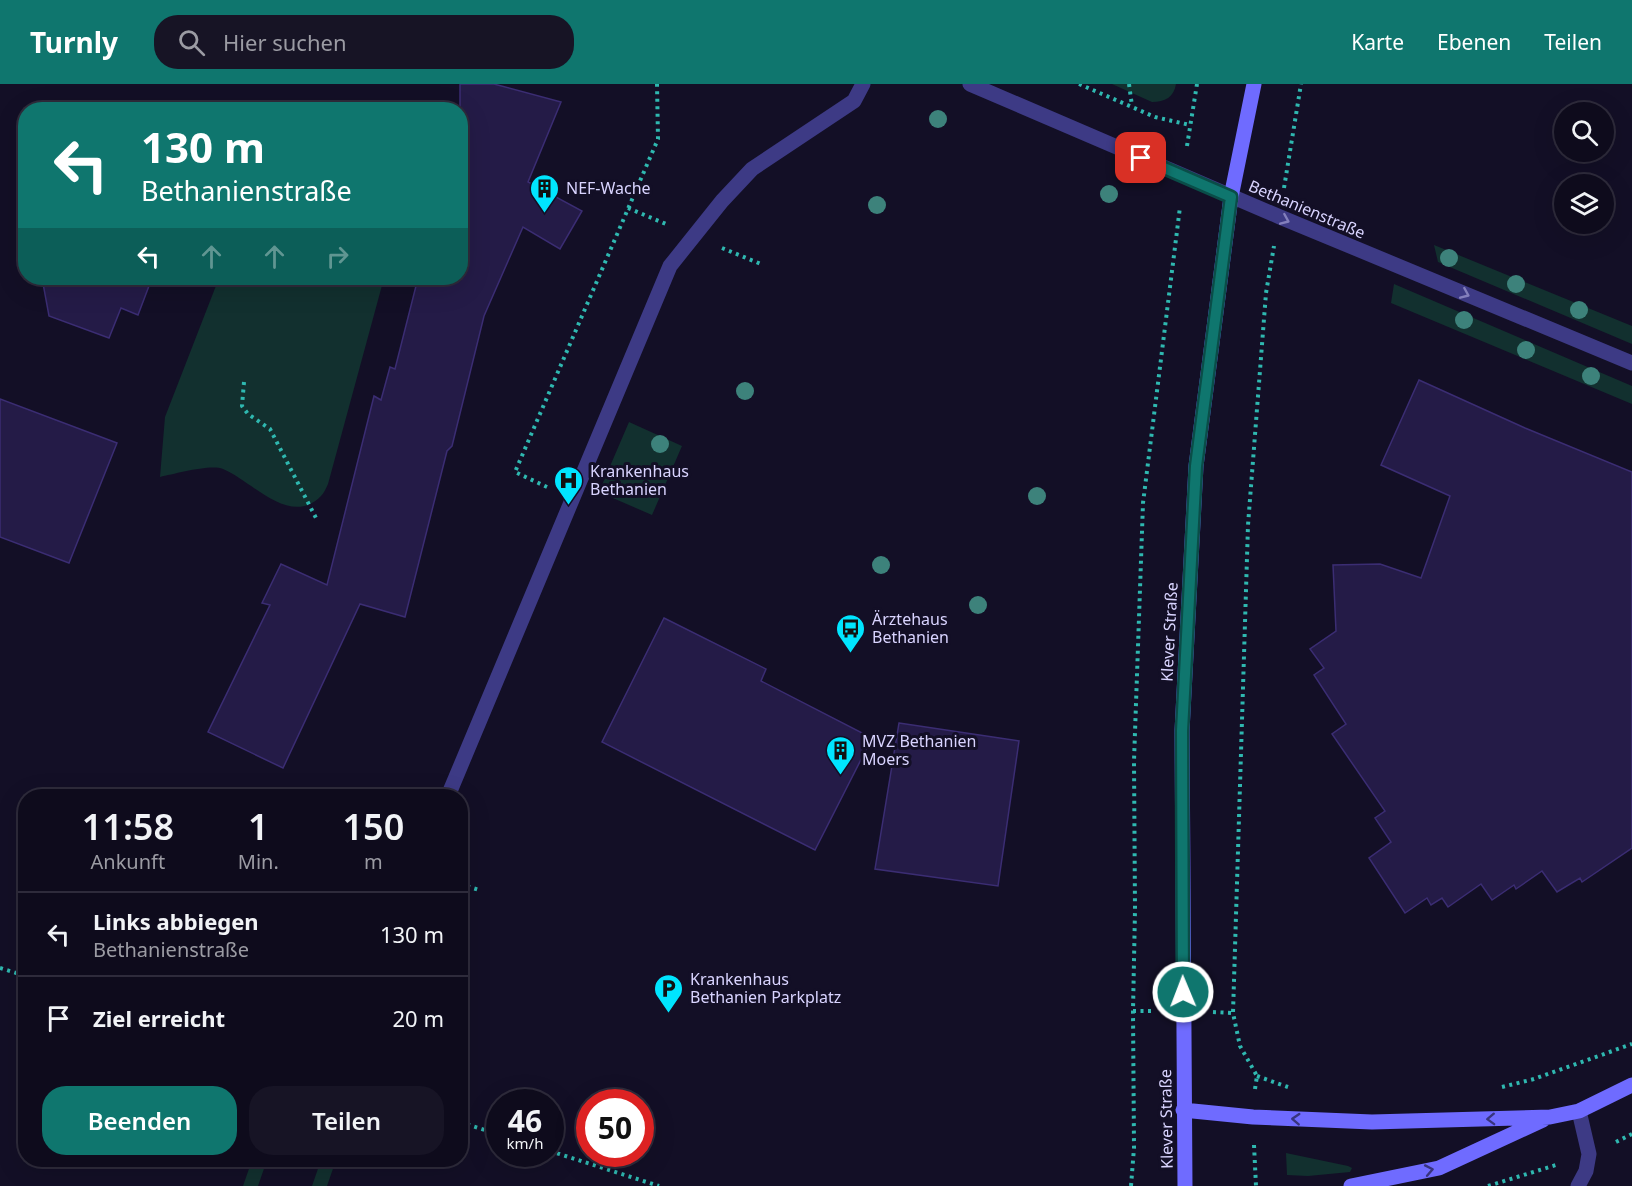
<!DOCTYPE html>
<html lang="de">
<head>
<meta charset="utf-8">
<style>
  :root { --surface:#0e0b1c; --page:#171425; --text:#f1f3f6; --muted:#9b9ba3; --line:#2e2b3b; --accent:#0f766e }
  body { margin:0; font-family:"Noto Sans",sans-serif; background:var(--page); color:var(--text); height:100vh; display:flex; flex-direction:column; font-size:22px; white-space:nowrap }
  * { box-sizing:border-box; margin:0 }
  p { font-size:20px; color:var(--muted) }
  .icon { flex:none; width:33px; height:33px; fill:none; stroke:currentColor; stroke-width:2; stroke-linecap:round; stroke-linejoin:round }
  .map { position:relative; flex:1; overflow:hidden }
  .sheet { position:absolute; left:18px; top:705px; width:450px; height:378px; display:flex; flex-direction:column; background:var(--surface); border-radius:24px; box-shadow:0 6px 24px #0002,0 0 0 2px var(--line) }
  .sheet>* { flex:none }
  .banner { position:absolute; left:18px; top:18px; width:450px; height:183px; border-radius:24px; box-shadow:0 6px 24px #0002,0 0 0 2px var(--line); background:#0f766e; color:#fff; overflow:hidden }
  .buttons { position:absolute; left:1554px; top:18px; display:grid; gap:12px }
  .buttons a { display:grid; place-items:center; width:60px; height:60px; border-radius:50%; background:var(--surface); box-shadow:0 6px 24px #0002,0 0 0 2px var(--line); font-size:30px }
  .speed { position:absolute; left:486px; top:1005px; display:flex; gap:12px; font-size:30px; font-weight:700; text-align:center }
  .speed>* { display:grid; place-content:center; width:78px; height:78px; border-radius:50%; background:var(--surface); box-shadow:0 6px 24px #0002,0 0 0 2px var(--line); line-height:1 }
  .speed small { font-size:15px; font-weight:400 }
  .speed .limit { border:9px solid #d22; background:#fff; color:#111 }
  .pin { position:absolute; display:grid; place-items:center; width:51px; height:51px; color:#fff; margin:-26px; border-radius:12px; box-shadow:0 3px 9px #0006 }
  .me { position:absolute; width:66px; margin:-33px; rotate:359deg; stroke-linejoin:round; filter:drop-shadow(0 0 4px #0008) }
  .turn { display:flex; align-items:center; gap:21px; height:126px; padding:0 24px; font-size:27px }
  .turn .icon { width:78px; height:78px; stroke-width:2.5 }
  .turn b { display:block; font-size:42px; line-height:51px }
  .lanes { display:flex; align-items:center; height:57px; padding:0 24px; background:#0003; justify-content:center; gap:30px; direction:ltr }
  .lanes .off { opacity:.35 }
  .eta { display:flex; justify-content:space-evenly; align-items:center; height:102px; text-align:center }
  .eta b { font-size:36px; font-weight:600; line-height:42px }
  .button { display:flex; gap:12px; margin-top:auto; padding:12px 24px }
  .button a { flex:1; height:69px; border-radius:24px; background:var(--accent); color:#fff; font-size:24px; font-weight:600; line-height:69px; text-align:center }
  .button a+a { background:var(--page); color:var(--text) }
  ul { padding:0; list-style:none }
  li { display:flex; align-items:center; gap:18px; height:84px; padding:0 24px; border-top:2px solid var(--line) }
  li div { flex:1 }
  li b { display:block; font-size:22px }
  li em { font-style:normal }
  header { display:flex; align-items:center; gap:36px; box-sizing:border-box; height:84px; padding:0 30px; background:var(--accent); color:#fff }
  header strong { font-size:28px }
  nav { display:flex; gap:33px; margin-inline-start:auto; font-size:21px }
  .search { width:420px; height:54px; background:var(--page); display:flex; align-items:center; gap:15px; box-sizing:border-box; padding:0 21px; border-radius:24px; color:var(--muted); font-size:22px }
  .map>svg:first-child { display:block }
</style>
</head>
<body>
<header>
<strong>Turnly</strong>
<div class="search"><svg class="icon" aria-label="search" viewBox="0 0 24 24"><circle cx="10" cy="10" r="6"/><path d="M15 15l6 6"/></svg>Hier suchen</div>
<nav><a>Karte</a><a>Ebenen</a><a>Teilen</a></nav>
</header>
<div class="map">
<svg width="1632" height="1102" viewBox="0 0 1632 1102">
  <rect width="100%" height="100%" fill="#130f26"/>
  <!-- green -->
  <path fill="#12302f" d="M1112,0h64c-2,13 -11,18 -24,18z
    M1434,161l198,81v18l-194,-82z
    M219,194h165l-56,206c-2,4 -4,9 -7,12 -31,32 -70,-16 -98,-27 -13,-5 -48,5 -63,8l5,-60z
    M1394,200l238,102v18l-241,-101z
    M629,338l53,24 -30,69 -53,-23z
    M1286,1069l62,13 4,2 -2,4 -42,4 -21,-1z
    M252,1076h15l-9,26h-15z
    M321,1076h15l-9,26h-15z"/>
  <!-- building -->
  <path fill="#241b47" stroke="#3b2d73" stroke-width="1.5" d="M460,0h34l67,18 -33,80 54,29 -22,38 -37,-22 -39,89 -32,130 -5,5 -42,166 -45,-13 -77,164 -75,-36 62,-127 -8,-2 19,-39 46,21 47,-189 7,4 9,-33 5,2 23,-91h42z
    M42,194h110l-14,37 -17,-7 -12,30 -60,-22z
    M1419,296l106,48 107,44v376l-50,34 -2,-4 -23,14 -15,-21 -26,18 -2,-4 -22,15 -11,-16 -33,23 -6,-9 -11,7 -4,-7 -22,15 -36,-55 22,-16 -16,-24 10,-7 -53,-77 14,-10 -32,-49 10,-7 -14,-19 26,-18 -3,-66 47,-1 41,14 29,-82 -69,-31z
    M0,315l117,44 -48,120 -69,-26z
    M664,534l102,51 -5,12 111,57 -57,112 -213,-108z
    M899,639l120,18 -21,145 -123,-17z"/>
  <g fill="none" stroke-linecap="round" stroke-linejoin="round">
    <!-- path -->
    <path stroke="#2fb8b0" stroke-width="4" stroke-dasharray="3 4.5" stroke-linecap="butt" d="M1079,0l76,33 35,8
      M1129,0l3,22
      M1187,62l10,-62
      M1284,104l17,-104
      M628,124l38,16
      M722,164l39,16
      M244,298l-2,24 6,8 22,15 46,89
      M547,403l-32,-15 143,-333 -1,-55
      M460,800l19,6
      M0,884l26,8
      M1133,927h21
      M1213,928l20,1
      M1257,992l31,11
      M1502,1003l32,-8 98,-35
      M1255,1005l2,-13 -17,-30 -7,-33 15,-488 18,-232 8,-47
      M460,1038l40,13
      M1616,1058l16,-8
      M1254,1061l2,41
      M550,1067l109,35
      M1131,1102l3,-38 -1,-137 2,-101 -1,-149 9,-258 37,-296
      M1488,1102l68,-21"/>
    <!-- service -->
    <path stroke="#3d3a85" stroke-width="15" d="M448,712l222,-530 52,-65 30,-32 102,-68 9,-17"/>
    <!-- minor -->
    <path stroke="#3d3a85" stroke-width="15" d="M970,0l310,133 352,146
      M1578,1102l8,-15 3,-17 -10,-43"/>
    <!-- secondary -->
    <path stroke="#6f6bff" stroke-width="15" d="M1183,1026l70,7 119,5 178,-5 29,-6 53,-26
      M1185,1102l-3,-455 14,-265 35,-269 23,-113
      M1351,1102l88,-18 104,-48"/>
  </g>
  <!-- trees -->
  <g fill="#3d827b">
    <circle cx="938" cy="35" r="9"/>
    <circle cx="1109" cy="110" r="9"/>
    <circle cx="877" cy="121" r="9"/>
    <circle cx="1449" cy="174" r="9"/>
    <circle cx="1516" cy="200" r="9"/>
    <circle cx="1579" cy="226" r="9"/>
    <circle cx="1464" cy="236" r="9"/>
    <circle cx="1526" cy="266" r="9"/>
    <circle cx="1591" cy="292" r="9"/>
    <circle cx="745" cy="307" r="9"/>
    <circle cx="660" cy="360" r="9"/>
    <circle cx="1037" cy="412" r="9"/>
    <circle cx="881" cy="481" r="9"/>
    <circle cx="978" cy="521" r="9"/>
  </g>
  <!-- one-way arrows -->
  <defs><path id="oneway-chevron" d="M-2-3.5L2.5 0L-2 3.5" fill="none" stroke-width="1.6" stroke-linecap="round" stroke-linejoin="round" transform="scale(1.5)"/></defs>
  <g stroke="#837fbc">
    <use href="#oneway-chevron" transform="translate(1285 136) rotate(23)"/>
    <use href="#oneway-chevron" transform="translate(1465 210) rotate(23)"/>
  </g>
  <g stroke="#38347d">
    <use href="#oneway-chevron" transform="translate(1296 1035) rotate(-177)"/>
    <use href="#oneway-chevron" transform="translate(1491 1035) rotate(178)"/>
    <use href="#oneway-chevron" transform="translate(1429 1086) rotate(-11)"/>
  </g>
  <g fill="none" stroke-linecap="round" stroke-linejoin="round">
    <defs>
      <path id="route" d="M1141,74l90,39 -35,269 -14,265 1,261"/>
    </defs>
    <!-- route casing -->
    <use href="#route" stroke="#0a4d48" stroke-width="15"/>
    <!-- route -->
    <use href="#route" stroke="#0f766e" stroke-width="10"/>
  </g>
  <!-- icons -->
  <defs>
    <symbol id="building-pin" viewBox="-11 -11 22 30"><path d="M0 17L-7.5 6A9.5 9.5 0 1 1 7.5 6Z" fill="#00e5ff" stroke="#130f26"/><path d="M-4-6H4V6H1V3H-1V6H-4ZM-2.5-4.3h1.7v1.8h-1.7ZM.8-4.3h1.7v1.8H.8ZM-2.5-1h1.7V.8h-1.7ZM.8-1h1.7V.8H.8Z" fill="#111"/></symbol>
    <symbol id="hospital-pin" viewBox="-11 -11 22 30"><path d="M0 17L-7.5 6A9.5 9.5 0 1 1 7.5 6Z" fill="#00e5ff" stroke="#130f26"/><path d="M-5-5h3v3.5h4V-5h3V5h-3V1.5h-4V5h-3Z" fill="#111"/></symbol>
    <symbol id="bus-pin" viewBox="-11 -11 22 30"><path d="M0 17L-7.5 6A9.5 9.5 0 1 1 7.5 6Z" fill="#00e5ff" stroke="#130f26"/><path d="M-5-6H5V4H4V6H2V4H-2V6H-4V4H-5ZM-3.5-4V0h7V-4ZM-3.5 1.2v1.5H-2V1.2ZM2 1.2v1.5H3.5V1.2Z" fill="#111"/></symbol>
    <symbol id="parking-pin" viewBox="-11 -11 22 30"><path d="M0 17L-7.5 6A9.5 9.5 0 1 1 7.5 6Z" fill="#00e5ff" stroke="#130f26"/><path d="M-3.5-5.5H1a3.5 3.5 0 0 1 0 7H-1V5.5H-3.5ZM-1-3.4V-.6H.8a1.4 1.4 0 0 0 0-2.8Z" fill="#111"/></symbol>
  </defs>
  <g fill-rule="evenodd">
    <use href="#building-pin" x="528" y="88" width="33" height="45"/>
    <use href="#hospital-pin" x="552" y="380" width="33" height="45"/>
    <use href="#bus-pin" x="834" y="528" width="33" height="45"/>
    <use href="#building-pin" x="824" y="650" width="33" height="45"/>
    <use href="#parking-pin" x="652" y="888" width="33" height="45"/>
  </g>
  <g text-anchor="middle" stroke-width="6" stroke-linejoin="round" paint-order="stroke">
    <!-- poi labels -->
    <g font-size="16" fill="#d9d4ff" stroke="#130f26" text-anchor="start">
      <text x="566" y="110">NEF-Wache</text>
      <text x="590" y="393">Krankenhaus<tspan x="590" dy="18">Bethanien</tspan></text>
      <text x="872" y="541">Ärztehaus<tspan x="872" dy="18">Bethanien</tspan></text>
      <text x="862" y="663">MVZ Bethanien<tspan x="862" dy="18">Moers</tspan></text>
      <text x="690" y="901">Krankenhaus<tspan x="690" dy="18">Bethanien Parkplatz</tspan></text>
    </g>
    <!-- street labels -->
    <g font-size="16" fill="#d9d4ff" stroke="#130f26">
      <text transform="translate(1307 125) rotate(23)" y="6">Bethanienstraße</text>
      <text transform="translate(1169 548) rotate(-87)" y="6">Klever Straße</text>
      <text transform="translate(1166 1035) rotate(-91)" y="6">Klever Straße</text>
    </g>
  </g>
</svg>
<div class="buttons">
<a><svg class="icon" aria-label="search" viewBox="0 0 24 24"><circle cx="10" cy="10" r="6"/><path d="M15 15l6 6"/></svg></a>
<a><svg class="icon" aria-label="layers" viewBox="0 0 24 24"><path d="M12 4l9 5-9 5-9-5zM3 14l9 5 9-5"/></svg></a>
</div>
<div class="speed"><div>46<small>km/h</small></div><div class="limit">50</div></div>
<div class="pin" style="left:1141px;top:74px;background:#d93025"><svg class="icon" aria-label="arrive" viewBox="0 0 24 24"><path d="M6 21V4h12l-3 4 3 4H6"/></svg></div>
<svg class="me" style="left:1183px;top:908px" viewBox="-20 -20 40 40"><circle r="17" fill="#0f766e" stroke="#fff" stroke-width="3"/><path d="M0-11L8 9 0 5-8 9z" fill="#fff"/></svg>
<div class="banner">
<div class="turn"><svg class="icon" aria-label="left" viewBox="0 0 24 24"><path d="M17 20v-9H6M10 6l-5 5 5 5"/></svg><div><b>130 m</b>Bethanienstraße</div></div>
<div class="lanes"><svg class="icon" aria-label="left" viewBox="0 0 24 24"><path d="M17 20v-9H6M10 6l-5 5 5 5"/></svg><svg class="icon off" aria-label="ahead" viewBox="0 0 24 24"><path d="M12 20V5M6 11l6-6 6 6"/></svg><svg class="icon off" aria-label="ahead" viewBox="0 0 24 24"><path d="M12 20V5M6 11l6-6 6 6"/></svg><svg class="icon off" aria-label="right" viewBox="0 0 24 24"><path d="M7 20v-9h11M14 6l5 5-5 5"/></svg></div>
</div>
<section class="sheet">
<div class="eta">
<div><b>11:58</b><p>Ankunft</p></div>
<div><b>1</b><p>Min.</p></div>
<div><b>150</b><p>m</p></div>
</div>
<ul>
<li><svg class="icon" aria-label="left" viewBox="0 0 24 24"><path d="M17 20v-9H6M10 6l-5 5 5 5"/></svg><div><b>Links abbiegen</b><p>Bethanienstraße</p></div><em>130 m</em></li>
<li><svg class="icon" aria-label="arrive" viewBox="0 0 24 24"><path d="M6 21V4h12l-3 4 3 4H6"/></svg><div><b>Ziel erreicht</b></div><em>20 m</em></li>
</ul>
<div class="button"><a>Beenden</a><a>Teilen</a></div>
</section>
</div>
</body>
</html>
